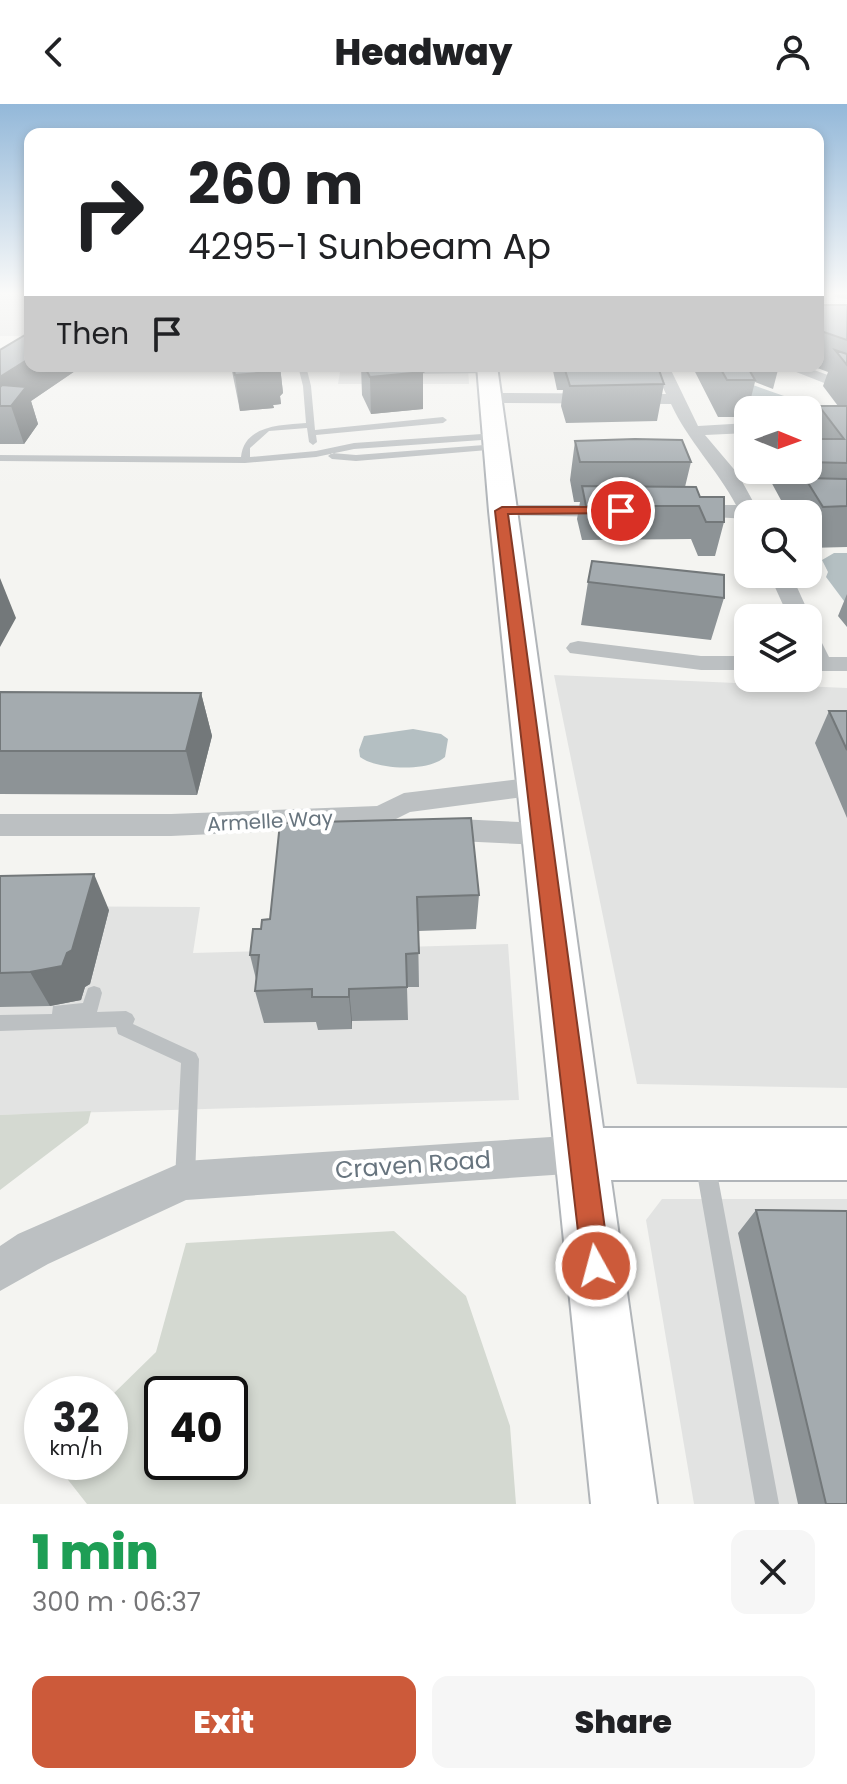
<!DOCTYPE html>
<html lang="en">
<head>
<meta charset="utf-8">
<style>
  :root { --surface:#fff; --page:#f6f6f6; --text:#202124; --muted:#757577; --accent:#cc5a3a }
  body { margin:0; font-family:Poppins,sans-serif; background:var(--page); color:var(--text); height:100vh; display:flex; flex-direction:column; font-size:30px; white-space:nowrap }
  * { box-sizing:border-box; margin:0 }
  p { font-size:26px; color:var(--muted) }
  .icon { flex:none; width:44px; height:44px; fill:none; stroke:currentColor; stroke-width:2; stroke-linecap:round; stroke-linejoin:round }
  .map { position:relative; height:1400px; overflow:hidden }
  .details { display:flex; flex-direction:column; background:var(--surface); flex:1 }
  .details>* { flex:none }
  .hud { position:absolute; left:24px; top:24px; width:800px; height:244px; border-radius:16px; box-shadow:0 4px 12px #0003; background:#fff; color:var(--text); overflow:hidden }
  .needle { width:52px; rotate:91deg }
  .tools { position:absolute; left:734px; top:292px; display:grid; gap:16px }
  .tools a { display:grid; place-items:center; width:88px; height:88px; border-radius:16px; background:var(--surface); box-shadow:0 4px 12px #0003; font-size:40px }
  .speed { position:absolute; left:24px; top:1272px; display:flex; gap:16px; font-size:40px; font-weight:700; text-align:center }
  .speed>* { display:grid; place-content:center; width:104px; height:104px; border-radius:50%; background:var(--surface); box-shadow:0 4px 12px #0003; line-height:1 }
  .speed small { font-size:20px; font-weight:400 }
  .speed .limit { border:4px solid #111; border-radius:12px; background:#fff; color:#111 }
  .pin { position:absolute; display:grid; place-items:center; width:68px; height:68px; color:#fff; margin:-34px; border:4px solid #fff; border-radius:50%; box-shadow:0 2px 8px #0007 }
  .me { position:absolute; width:88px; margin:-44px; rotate:353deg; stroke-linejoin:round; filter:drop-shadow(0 0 6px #0008) }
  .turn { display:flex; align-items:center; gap:28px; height:168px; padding:0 32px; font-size:36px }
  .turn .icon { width:104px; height:104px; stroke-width:2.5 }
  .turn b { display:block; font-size:56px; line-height:68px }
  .then { display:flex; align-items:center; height:76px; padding:0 32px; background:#0003; gap:16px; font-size:30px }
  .round { display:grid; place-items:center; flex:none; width:84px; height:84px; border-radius:16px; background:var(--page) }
  .overview { display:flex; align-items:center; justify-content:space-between; height:136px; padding:0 32px }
  h1 { font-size:48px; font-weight:800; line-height:60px; color:#1e9e55 }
  .action { display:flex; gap:16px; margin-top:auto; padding:16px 32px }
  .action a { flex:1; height:92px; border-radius:16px; background:var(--accent); color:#fff; font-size:32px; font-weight:800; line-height:92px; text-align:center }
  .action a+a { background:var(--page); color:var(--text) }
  header { display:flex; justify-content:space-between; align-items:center; height:104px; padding:0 32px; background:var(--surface); font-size:36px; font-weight:800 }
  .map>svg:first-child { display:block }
</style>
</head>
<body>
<header><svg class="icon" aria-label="back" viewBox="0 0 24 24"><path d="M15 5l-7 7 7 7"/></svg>Headway<svg class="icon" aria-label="person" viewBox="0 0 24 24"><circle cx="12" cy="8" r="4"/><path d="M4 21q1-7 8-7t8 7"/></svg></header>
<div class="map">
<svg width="847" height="1400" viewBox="0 0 847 1400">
  <rect width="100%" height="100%" fill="#f4f4f1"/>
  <!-- built -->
  <path fill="#e2e3e2" d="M30,190v42h-30v-41z
    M341,262h127l1,18h-131z
    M554,571l293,13v400l-210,-4z
    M0,802l200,1 -7,46 315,-9 11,156 -519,15z
    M662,1095h185v305h-153l-48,-284z"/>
  <!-- green -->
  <path fill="#d4d9d1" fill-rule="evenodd" d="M91,1007l-3,12 -88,67v-75z
    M394,1127l72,65 44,130 6,78h-429l-33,-42h56v-65l46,-45 30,-109zM162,1290h68v68h-68z"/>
  <!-- water -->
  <path fill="#b4bfc2" d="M690,262h56l7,19 48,17 7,7 -56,1 -21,-29 -34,-9z
    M834,449h13v52l-21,-28 2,-5 -6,-12z
    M413,625l28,5 7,5 -3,18c-16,15 -68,13 -85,0l-1,-7 5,-14z"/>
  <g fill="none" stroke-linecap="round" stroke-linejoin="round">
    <defs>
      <path id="secondary" d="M477,262h20l106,762h244v52h-236l46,324h-66l-102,-993z"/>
    </defs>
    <!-- secondary casing -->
    <use href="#secondary" stroke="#b1b5b9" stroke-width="4"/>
    <!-- lane -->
    <path fill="#bcc0c2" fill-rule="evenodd" d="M298,262h8l5,20 4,44 128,-13 4,3 -4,3 -127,12 1,7 -4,3 -4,-3 -2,-14 -38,3 -19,17v9l66,-6 38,-8 142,-10 4,3 -4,3 -142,10 -38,8 -71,6 -245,-2v-6l241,2c3,-32 40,-32 65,-34l-3,-37z
      M408,262h8v4l72,-1 4,2 -4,2 -76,1 -4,-2z
      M497,340l4,3 -1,2 -144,12 -24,-2 -4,-3 4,-3 24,2z
      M94,882l6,2 2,5 -5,19 29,-1 6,3 3,5 -2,5 63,29 3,6 -4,120 -3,7 -7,3 -7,-3 -3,-7 6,-116 -63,-29 -2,-7 -116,4v-16l52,-1 1,-8 30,-3 5,-15z
      M705,1048l7,3 3,7 64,342h-24l-60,-342 3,-7z"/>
    <!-- street -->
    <path fill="#bcc0c2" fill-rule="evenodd" d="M834,190h13v5l-12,-2z
      M653,262h16l29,60 50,-3v10l-43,2 33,39 17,31h92v12l-99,-3v5l-69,-4 -3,-4 3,-4 7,-2h50c-19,-36 -48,-64 -65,-101l-180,-1 -8,-5 8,-5 175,1z
      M781,262h22l44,16v10z
      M502,401h115l10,6 -10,6 -122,-2 -3,-4z
      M769,470h22l20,44 -3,5v-5h-19z
      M808,525l8,2 13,26h18v14h-39z
      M578,537l123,15h47v14h-47l-131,-17 -4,-5 4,-5z
      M536,673l10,3 4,7 -4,7 -136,18 -28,14 -211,10h-171v-22h171l206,-8 27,-13z
      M436,714l106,5 10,3 4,8 -4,8 -10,3 -106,-5 -10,-3 -4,-8 4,-8z
      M582,1031l14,5 5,14 -5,14 -14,5 -396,27 -138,64 -48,27v-45l18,-12 167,-73z"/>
    <!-- secondary -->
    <use href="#secondary" fill="#fff" fill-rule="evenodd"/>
  </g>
  <!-- wall -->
  <path fill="#8d9396" d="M818,201h29v242l-39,1v-34h-15l4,-12h-15l-13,-24 2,-8h37v-31l11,-33h19l-15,-20 5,-14 -16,-6h6z
    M0,246l78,19 -47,32 7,23 -14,20h-24z
    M231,262h49l3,27 -3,3 1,8 -8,1 1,3 -34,3z
    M361,262h58l4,43 -52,5 -9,-19z
    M552,262h98v4l14,14 -7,37 -91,2 -5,-17 2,-16h-6z
    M692,262h87l-6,23 -18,-7 -9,35h-28z
    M575,337l116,21 -6,25 15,10 24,25 -9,34h-17l-7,-17 -109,1 -5,-21 3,-17h-6l-4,-22z
    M588,478l136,16 -13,42 -130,-15z
    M847,490v33l-9,-11z
    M0,588l201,1 11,43 -15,59 -197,-1z
    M829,607h18v107l-32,-75z
    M280,719l199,72 -3,34 -58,2 1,56h-12l1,33 -56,1v8l-34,1 -2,-8 -52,1 -9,-32 1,-12 -6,-24 11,-26 9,-10z
    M0,772l109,34 -19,74 -5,3 -4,13 -31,6 -50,1z
    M756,1106l91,294h-49l-60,-271z"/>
  <!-- shaded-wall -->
  <path fill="#73787a" d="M30,254v8h47l1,3 -47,32 7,23 -14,20 -13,-38 -11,-5v-24z
    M276,262h4l3,27 -3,3 1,8 -8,1 1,3 -34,3 -5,-36z
    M423,268v37l-52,5 -1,-37z
    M0,474l16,40 -16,29z
    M201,589l11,43 -15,59 -11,-44z
    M94,770l15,36 -19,74 -5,3 -4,13 -31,6 -20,-34z
    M349,885l3,32v8l-3,-32z"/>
  <!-- building -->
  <path fill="#a4abaf" stroke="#73787a" stroke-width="2" d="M818,201h29v35l-29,-10z
    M30,228v26l-30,19v-27z
    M835,246l12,4v11z
    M233,262h44v1l-9,1 1,4 -34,3z
    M364,262h55l4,6 -53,5z
    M719,262h28l8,14h-28z
    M565,266h94l5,14 -94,2z
    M2,281l24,2 -15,19h-11v-19z
    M819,302h28v57l-39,-1v-23h36z
    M635,335l47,1 9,22h-111l-5,-21z
    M805,374l42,1v27l-24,1z
    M582,382l114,1 4,10h24v25h-18l-7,-16h-113z
    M592,457l132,14v23l-136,-16z
    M0,588l201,1 -15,58h-186z
    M829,607h18v39z
    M471,714l8,77 -62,2 2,56 -13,1 1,33 -58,2v8h-37v-8l-57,2 4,-36h-9l3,-26h8l1,-9 8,-1 10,-96z
    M94,770l-22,76 -5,3 -5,13 -32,6 -30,1v-97z
    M756,1106l91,1v293h-21z"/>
  <!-- sky -->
  <linearGradient id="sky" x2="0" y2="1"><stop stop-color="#93b8d9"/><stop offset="0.49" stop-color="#fafaf9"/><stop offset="1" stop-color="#fafaf9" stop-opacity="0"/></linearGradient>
  <rect width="847" height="386" fill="url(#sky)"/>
  <!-- route -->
  <path fill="#cc5a3a" stroke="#853a26" stroke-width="2" d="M621,403l4,1v5l-117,1 102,752 -4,10 -10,4 -10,-4 -4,-10 -87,-755 7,-4z"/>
  <g text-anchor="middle" stroke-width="8" stroke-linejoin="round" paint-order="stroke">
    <!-- street labels -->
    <g font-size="20" fill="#67747e" stroke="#fff">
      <text transform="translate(270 717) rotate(-3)" y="7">Armelle Way</text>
    </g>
    <!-- near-street labels -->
    <g font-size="24" fill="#67747e" stroke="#fff">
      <text transform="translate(413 1061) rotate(-4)" y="8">Craven Road</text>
    </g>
  </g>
</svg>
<div class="tools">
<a><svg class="needle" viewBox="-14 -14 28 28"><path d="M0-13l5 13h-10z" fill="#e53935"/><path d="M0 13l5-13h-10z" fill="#757577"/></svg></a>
<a><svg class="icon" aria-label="search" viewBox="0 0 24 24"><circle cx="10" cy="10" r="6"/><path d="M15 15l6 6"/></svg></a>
<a><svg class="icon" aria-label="layers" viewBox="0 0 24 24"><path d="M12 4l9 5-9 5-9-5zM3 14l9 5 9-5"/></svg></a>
</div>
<div class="speed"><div>32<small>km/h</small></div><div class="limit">40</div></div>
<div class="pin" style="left:621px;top:407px;background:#d93025"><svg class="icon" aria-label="arrive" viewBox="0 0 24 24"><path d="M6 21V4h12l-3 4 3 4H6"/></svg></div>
<svg class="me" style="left:596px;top:1162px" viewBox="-20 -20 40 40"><circle r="17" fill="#cc5a3a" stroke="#fff" stroke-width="3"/><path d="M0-11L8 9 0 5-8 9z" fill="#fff"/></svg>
<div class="hud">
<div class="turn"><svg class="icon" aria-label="right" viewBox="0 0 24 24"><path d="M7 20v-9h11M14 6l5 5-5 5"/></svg><div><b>260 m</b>4295-1 Sunbeam Ap</div></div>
<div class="then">Then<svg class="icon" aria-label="arrive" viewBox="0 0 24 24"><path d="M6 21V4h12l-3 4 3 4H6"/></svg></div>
</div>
</div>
<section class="details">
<div class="overview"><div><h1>1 min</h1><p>300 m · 06:37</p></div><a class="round"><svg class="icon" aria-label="close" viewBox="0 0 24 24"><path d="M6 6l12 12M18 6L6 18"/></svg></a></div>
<div class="action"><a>Exit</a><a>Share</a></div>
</section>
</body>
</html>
